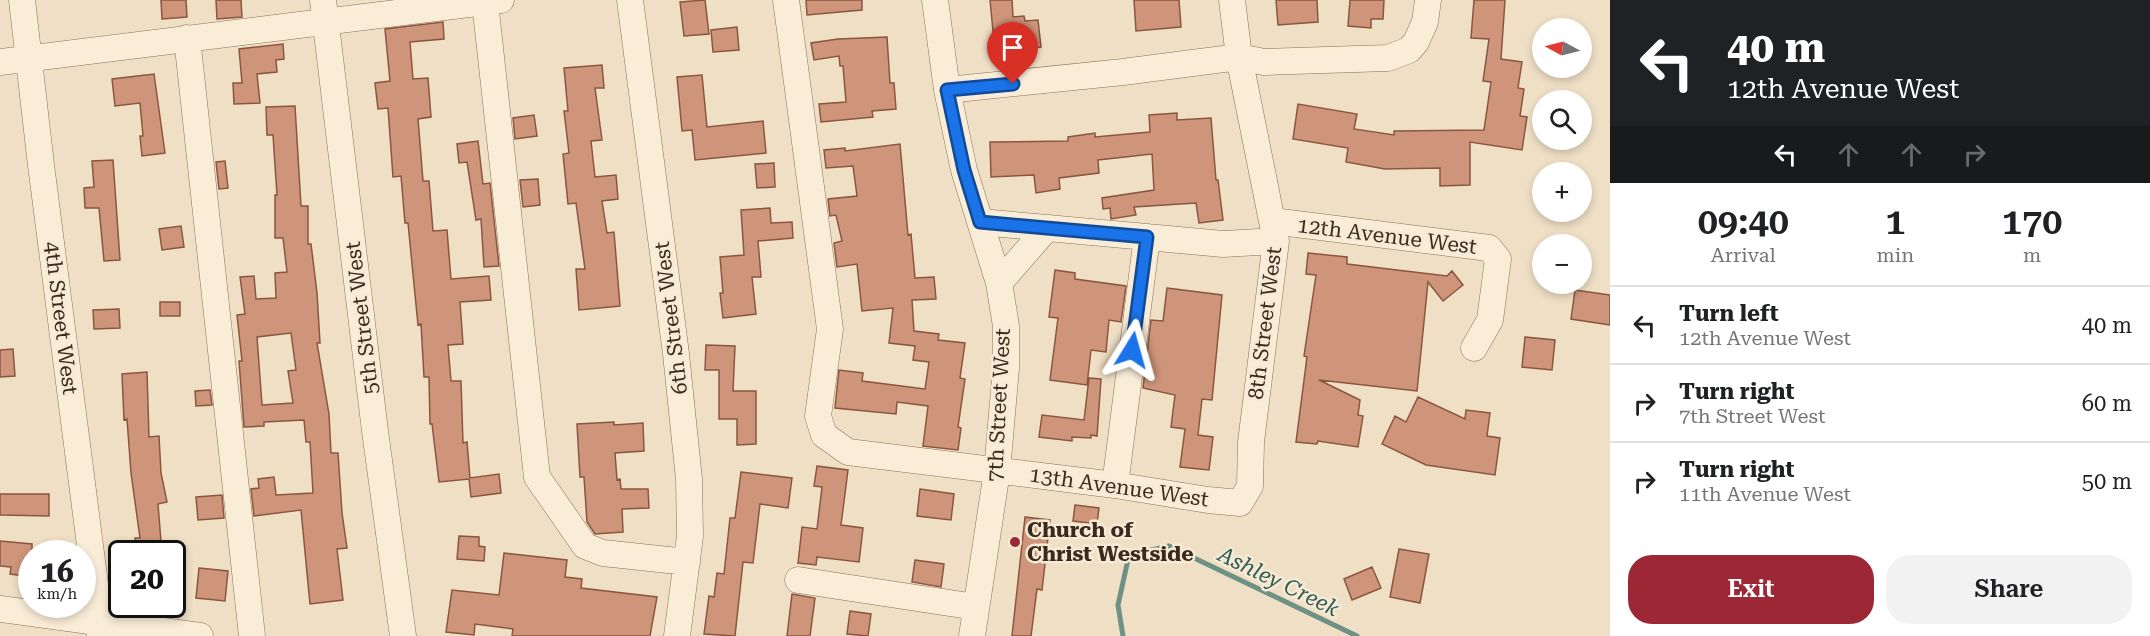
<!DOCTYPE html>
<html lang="en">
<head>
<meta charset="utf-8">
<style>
  :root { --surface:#fff; --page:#f2f2f2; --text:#202124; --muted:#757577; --line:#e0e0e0; --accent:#9b2834 }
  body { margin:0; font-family:"Roboto Serif",serif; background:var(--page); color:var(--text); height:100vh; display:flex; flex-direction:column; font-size:22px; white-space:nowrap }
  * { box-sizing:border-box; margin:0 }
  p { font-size:20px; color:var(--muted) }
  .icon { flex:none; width:33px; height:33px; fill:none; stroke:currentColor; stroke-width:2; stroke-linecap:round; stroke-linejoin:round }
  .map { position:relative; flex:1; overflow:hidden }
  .panel { display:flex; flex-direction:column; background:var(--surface); width:540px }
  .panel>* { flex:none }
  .hud { background:#202124; color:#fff; overflow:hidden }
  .needle { width:39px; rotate:277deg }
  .controls { position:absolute; left:1532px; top:18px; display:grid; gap:12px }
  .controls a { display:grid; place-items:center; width:60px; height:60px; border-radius:50%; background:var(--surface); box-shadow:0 3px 9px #0003; font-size:30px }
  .speed { position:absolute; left:18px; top:540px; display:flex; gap:12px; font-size:30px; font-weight:700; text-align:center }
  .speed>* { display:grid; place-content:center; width:78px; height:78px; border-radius:50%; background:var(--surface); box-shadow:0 3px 9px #0003; line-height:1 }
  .speed small { font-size:15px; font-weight:400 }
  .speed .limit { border:3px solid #111; border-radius:9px; background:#fff; color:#111 }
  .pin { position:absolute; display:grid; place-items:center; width:51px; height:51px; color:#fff; margin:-62px -26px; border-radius:50% 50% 50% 0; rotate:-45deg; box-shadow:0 0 6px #0007 }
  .pin .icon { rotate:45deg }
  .me { position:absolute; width:66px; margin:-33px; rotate:8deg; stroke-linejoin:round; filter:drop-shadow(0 0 4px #0008) }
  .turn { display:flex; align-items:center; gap:21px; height:126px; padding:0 18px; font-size:27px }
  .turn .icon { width:78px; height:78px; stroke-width:2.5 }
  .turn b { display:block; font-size:42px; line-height:51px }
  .lanes { display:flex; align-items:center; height:57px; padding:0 18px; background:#0003; justify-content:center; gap:30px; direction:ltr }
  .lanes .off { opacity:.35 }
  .eta { display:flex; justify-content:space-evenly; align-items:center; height:102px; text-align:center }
  .eta b { font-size:36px; font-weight:600; line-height:42px }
  .action { display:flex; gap:12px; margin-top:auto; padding:12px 18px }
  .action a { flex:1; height:69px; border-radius:24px; background:var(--accent); color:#fff; font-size:24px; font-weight:600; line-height:69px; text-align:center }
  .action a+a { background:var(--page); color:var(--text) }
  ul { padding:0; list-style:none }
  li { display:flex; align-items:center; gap:18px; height:78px; padding:0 18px; border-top:2px solid var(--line) }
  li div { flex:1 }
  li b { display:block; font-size:22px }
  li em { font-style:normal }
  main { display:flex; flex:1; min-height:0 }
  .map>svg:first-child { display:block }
</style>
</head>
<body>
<main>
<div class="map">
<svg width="1610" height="636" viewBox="0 0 1610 636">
  <rect width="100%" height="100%" fill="#efdfc5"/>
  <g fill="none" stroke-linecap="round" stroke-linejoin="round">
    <!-- stream -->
    <path stroke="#6d9185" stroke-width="5" d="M1123,636l-5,-31 11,-50 40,-9 188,90"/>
  </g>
  <!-- building -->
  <path fill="#ce957a" stroke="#8b563f" stroke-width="1.5" fill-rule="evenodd" d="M161,0h25l1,17 -25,2z
    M216,0h25l1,17 -25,2z
    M705,0l4,34 -25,2 -4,-34z
    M806,0h56v10l-55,5z
    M990,0h22l1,17 11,-1 1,5 13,-1 3,27 -46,5z
    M1134,0h45l2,27 -45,4z
    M1276,0h41l1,22 -40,3z
    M1350,0h34l-1,19h-12v9l-23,-2z
    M1474,0h31l-4,59 21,3 -4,26 6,1 -4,27 7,1 -5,33 -52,-8v43l-30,1v-18l-55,1 -39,-7 2,-14 -55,-9 5,-35 59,10 -3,15 40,6v-4l90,-1 7,-48 -8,-1 6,-42 -18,-1z
    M443,22l1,17 -34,3 3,37 15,-1 3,39 -13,2 5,62h6l4,50 14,-1 4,49 38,-3 2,24 -31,2 3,42 -15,1 3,36h10l2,62 4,-1 3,36 29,-4 2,19 -30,4 -2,-18 -30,3 -7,-58h-2l-1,-47h-5l-3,-53 -3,1 -10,-102h-3l-4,-47 -8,1 -5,-69 -10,1 -3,-26 15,-2 -5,-52z
    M737,27l2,23 -26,2 -2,-22z
    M887,37l3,46h4l2,26 -24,2 1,6 -52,5 -2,-18 27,-2 -3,-36h-3l-1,-10 -25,4 -3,-17 27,-4z
    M283,44l1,15 -8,1 1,12 -20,2 3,29 -26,1 -1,-21h9l-3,-34z
    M602,65l2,23h-9l7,52 -11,1 4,36 21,-2 2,24 -16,2 5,32 7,-1 6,74 -41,4 -3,-41h9l-9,-66 -8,1 -5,-50 6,-1 -5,-42h4l-4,-43z
    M154,74l11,79 -23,3 -2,-20h3l-3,-33 -25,3 -3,-27z
    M702,75l5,52 56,-6 3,32 -71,7 -3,-30 -10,1 -5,-54z
    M295,106l6,100h7v38h3l6,49 3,50h-3l12,71 2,39h7l4,60 5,35 -10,1 6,51 -33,4 -9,-94 -47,6 -3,-27 8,-1 -1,-9 16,-2 2,18 37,-2 -3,-51h-4l-2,-22 -40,2v4l-20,1 -5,-66h3l-5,-46 8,-1 -5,-37 14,-1 2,23 20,-1 -1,-25 12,-1 -4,-34h-8v-43h2l-4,-60h-6l-1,-28zM291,333l5,37 -8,1 5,32 -31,2 -5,-68z
    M1177,113v7l34,-2 5,62h2l5,40 -24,3 -3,-20 -62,4 2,8 -25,4 -1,-11 -7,1 -1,-11 52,-8 -2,-36 -54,6 1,13 -40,5 1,11 -24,4 -2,-18 -43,2 -1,-35 78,-1v-4l27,-4v4l55,-5 -1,-17z
    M534,115l3,21 -22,3 -2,-21z
    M478,141l5,43 7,-1 9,83 -15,1 -3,-48 -5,1 -9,-58 -8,1 -2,-19z
    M900,144l8,91 3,-1 4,44 19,-1 2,22 -24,1 2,31 25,3 -1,6 27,3 -5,35 5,1 -7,48 3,1 -3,22 -35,-4 5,-40 -31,-4 -1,12 -61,-6 4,-38 24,3 -1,8 63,8 4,-27 -16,-2 2,-14 -26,-3 4,-35 -31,3 -5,-47 -20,3 -3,-24 8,-2 -6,-26 -6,1 -2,-17 29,-3 -4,-30 -27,2 -2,-18 21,-2v3z
    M113,160l7,100 -16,1 -5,-53h-14l-1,-20 10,-1 -2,-26z
    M225,161l3,27 -9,1 -3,-27z
    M774,163l1,24 -18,1 -2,-24z
    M538,179l2,26 -17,2 -3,-27z
    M770,208l1,15 21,-1 1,16 -35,3 3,36h-9l4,37 -33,4 -3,-25h3l-3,-36 24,-2 -3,-45z
    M181,226l3,21 -22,3 -3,-21z
    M1308,253l39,4v7l100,12 5,-5 11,14 -20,16 -15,-19 -11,109 -98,-11 41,20 -2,15 5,1 -5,31 -40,-6 -1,3 -21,-2 11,-85 -3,-1 12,-81 -10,-1z
    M1055,270l20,3v6l51,7 -5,36 -12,-2 -3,32 -15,-2 -4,35 -37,-5 8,-62 -9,-1z
    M1167,288l55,7 -10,105 -10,-1 -4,36 15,2 -4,33 -29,-3 5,-38 -14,-2 4,-32 -32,-7 8,-68 12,1z
    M1575,290l35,5v30l-39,-6z
    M160,302h20v14h-20z
    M119,309l1,19 -26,1 -1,-19z
    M1525,337l30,3 -3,30 -30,-3z
    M706,345l29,1 -2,45h23v53l-19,1v-26h-18v-49h-14z
    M13,349l2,27 -15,1v-27z
    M147,372l2,65 10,-1 2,37 6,29 -9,2 4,50h-26l-1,-16h5l-9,-65 -4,-54 -3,1 -2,-46z
    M1089,378l12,1 -4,57 -6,-1v3l-19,-1v4l-33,-4 3,-22 42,5z
    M210,390l2,15 -16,1 -1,-15z
    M1418,397l47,22 1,-9 24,3 -3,23 13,2 -5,37 -69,-10 -44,-21 13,-28 11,6z
    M614,422v3l29,-2 1,28 -29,2 2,27 3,-1 1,10h27l1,19 -27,1 1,23 -28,2 -8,-12 -3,-45h-4l-3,-53z
    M817,466l31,4 -7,55 22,3 -4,34 -42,-5 -1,8 -18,-2 4,-36 15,2 5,-42 -8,-1z
    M741,472l51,6 -4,30 -28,-4 -7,59 -10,-1 -8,74 -31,-2 5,-38 5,1 3,-24 7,1 6,-56h5z
    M920,489l34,5 -3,26 -34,-4z
    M0,494h49v22l-49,-1z
    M222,495l2,23 -26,2 -2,-23z
    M1075,505l24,3 -2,16 -24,-3z
    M1025,517l25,3 -8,70 -5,-1 -6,47h-19z
    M459,536l20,1v9l6,1 -1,14 -27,-2z
    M0,541l32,3v33l-22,-3 1,-7 -11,-1z
    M1399,549l30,5 -9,49 -30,-6z
    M504,553l63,7 -2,17 17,2 -1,9 76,9 -7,39h-138l1,-7 -38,-5 -1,11 -28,-3 6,-42 47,5z
    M915,560l29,4 -3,23 -29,-5z
    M1372,567l9,21 -29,12 -8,-21z
    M199,568l29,3 -3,30 -29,-3z
    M792,594l23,4 -5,38h-23z
    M850,611l21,3 -3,22 -21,-2z"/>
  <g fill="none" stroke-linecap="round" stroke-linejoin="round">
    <defs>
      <path id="minor" d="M22,0l19,165 59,458v13
        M323,0l52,431 28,205
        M630,0l46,354 13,125 1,57 -13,100
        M786,0l44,329 -12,87 6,19 24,17 267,33 93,15 32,3 10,-17 1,-44 25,-201 -37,-184 -7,-57
        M935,0l12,90 17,80 35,113 7,43v42l-9,103 -25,165
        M485,2l52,475 48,69 18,7 84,9
        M187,38l65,598
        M0,62l501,-62
        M947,90l176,-18 116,-15 25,5 124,-4 21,-8 7,-8 9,-20 3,-22
        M1272,221l217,27 9,11 -8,61 -16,28
        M980,222l67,6
        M999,283l48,-55 176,16 53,-3
        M1115,485l32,-248
        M798,580l178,27
        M0,609l200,27"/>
    </defs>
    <!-- minor casing -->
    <use href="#minor" stroke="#8b705a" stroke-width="27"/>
    <!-- minor -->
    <use href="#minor" stroke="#faedd8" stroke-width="26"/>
  </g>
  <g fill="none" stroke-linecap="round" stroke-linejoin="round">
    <defs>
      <path id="route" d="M1013,84l-66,6 17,80 16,52 167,15 -15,113"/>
    </defs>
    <!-- route casing -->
    <use href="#route" stroke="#114b97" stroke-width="15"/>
    <!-- route -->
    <use href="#route" stroke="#1a73e8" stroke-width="10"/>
  </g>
  <!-- markers -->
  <circle fill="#9b2834" stroke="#f6ead4" stroke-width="2" cx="1015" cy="542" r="6"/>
  <g text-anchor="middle" stroke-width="5" stroke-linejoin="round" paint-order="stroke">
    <!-- street labels -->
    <g font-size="21" fill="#3a291e" stroke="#f6ead4">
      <text transform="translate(1387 236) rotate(7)" y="7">12th Avenue West</text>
      <text transform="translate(61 318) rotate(83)" y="7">4th Street West</text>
      <text transform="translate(362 318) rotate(-97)" y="7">5th Street West</text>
      <text transform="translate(671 318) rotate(-97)" y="7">6th Street West</text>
      <text transform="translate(1265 323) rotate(-83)" y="7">8th Street West</text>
      <text transform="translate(999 405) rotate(-87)" y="7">7th Street West</text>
      <text transform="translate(1119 487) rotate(8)" y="7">13th Avenue West</text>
    </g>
    <!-- poi labels -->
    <g font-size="21" font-weight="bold" fill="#3a291e" stroke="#f6ead4" text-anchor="start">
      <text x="1027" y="537">Church of<tspan x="1027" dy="24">Christ Westside</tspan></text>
    </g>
    <!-- water labels -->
    <g font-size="22" font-style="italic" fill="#2d5b54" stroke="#f6ead4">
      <text transform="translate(1279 581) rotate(26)" y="8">Ashley Creek</text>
    </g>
  </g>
</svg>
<div class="controls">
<a><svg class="needle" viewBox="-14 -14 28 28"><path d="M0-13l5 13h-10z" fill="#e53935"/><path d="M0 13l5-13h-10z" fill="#757577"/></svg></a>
<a><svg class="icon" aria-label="search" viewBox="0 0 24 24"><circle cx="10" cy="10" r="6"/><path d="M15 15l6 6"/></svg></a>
<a>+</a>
<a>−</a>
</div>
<div class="speed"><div>16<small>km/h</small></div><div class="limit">20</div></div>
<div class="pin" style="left:1013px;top:84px;background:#d93025"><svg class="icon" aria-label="arrive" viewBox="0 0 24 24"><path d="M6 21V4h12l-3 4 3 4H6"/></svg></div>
<svg class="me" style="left:1132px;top:350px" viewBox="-20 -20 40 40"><path d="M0-17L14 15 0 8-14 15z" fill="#1a73e8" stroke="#fff" stroke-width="4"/></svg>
</div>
<section class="panel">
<div class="hud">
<div class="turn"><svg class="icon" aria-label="left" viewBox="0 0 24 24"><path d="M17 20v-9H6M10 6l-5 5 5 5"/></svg><div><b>40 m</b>12th Avenue West</div></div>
<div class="lanes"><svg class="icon" aria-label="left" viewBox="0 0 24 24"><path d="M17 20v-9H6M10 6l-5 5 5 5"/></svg><svg class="icon off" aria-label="ahead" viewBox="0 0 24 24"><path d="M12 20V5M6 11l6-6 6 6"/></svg><svg class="icon off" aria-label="ahead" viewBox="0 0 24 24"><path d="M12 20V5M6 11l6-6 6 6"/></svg><svg class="icon off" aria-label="right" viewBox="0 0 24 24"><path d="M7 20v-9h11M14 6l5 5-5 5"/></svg></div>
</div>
<div class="eta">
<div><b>09:40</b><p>Arrival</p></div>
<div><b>1</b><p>min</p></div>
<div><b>170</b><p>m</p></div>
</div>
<ul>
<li><svg class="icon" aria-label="left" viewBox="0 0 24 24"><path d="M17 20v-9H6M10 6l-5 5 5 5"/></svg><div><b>Turn left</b><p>12th Avenue West</p></div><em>40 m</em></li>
<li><svg class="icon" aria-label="right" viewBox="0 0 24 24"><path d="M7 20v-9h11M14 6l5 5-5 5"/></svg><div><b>Turn right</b><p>7th Street West</p></div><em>60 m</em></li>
<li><svg class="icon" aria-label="right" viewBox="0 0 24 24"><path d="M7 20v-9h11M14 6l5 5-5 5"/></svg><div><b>Turn right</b><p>11th Avenue West</p></div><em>50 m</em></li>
</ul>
<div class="action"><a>Exit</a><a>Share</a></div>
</section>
</main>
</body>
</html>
